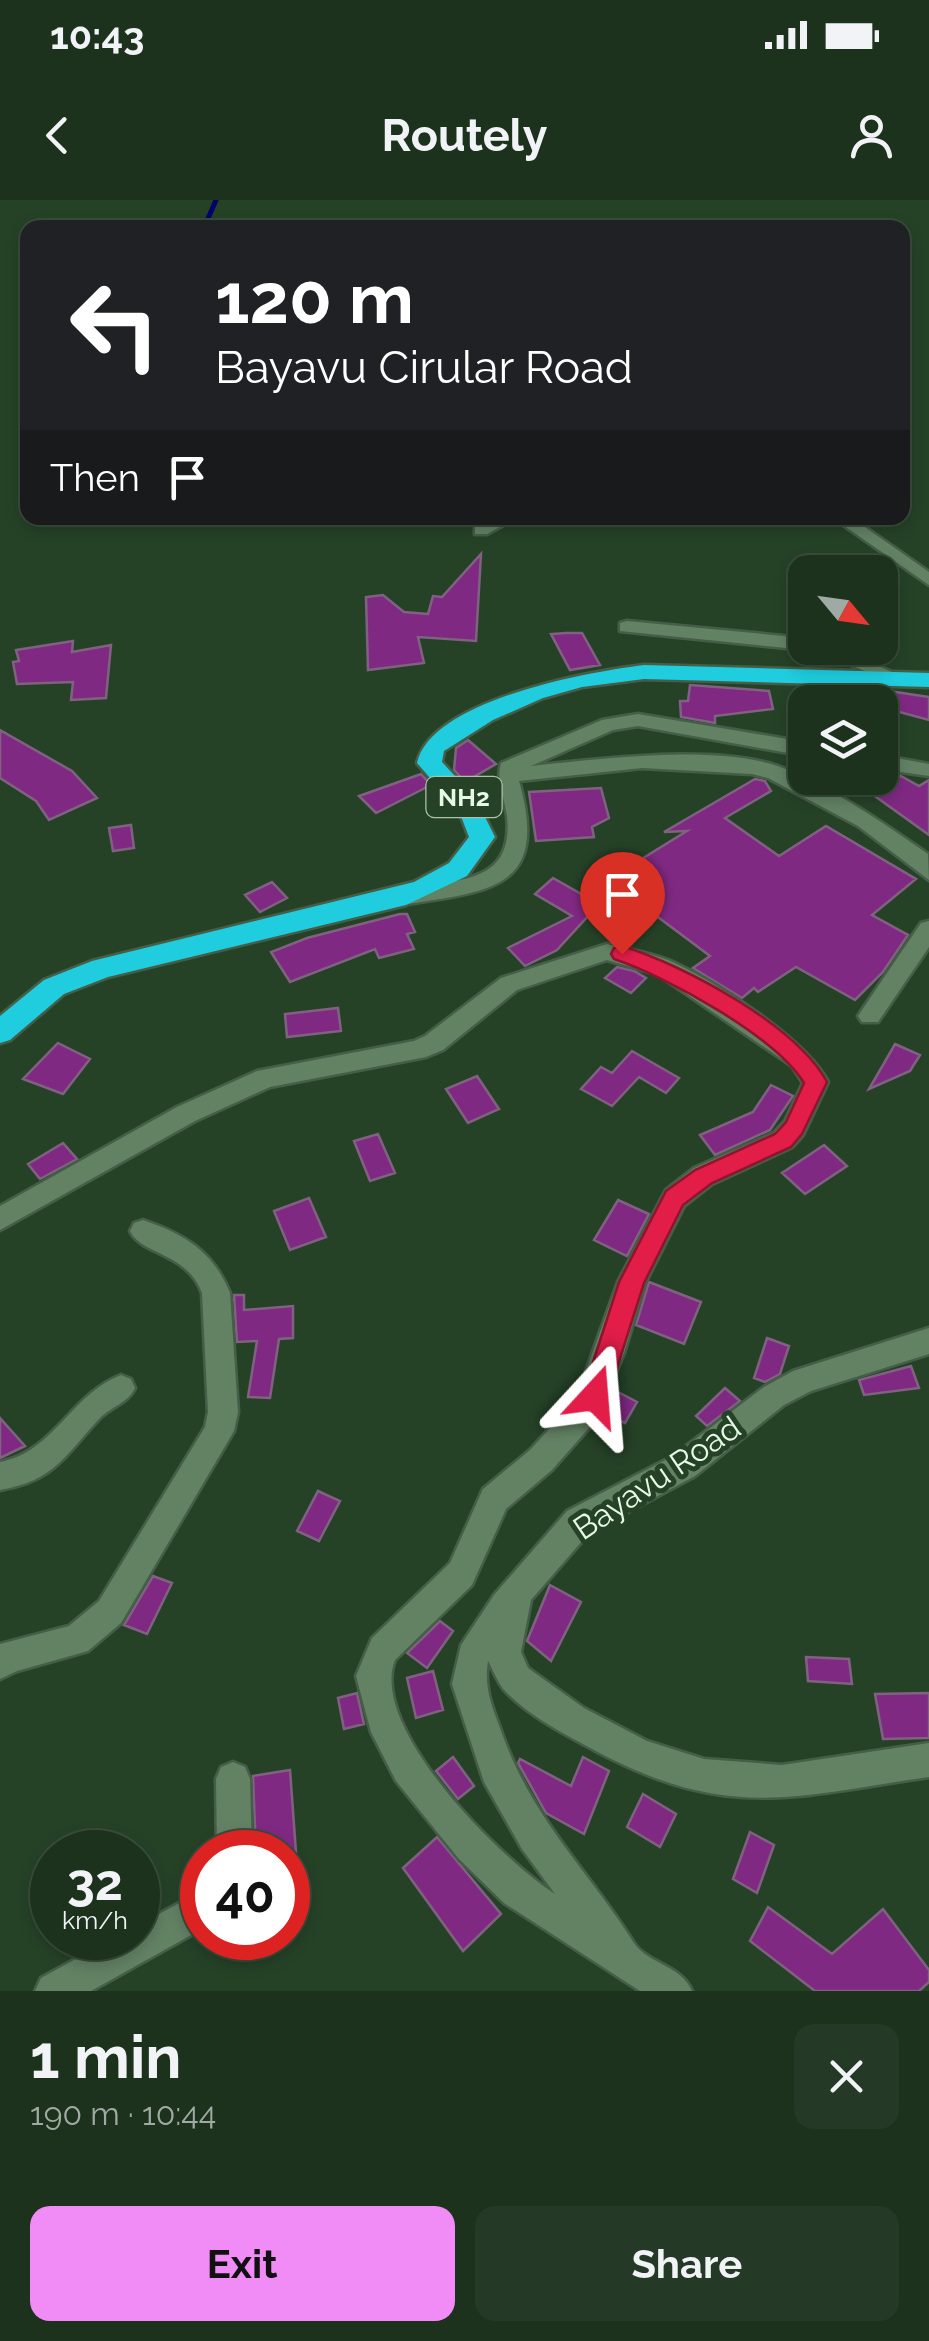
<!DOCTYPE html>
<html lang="en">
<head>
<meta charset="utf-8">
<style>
  :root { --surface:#1c321d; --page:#253a26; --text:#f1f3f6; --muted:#a0aaa4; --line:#3a4d3b; --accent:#f18bf5 }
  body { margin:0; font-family:Raleway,sans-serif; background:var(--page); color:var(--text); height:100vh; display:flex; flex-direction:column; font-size:38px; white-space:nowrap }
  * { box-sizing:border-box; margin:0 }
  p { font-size:32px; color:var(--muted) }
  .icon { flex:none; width:55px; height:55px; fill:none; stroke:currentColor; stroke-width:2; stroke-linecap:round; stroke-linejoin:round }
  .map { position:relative; height:1791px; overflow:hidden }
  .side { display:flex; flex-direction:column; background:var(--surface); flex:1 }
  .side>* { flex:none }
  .banner { position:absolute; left:20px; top:20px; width:890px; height:305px; border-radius:20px; box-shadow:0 5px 15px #0003,0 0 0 2px var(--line); background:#202124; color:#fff; overflow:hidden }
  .needle { width:65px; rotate:119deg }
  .tools { position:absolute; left:788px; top:355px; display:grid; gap:20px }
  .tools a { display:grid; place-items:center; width:110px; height:110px; border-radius:20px; background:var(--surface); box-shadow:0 5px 15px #0003,0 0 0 2px var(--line); font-size:50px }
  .speed { position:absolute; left:30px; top:1630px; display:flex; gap:20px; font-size:50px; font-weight:700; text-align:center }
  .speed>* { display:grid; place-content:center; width:130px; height:130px; border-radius:50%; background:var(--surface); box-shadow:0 5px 15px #0003,0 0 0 2px var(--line); line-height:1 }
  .speed small { font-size:25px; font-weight:400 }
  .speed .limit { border:15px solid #d22; background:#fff; color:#111 }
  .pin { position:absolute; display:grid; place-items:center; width:85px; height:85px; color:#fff; margin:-102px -42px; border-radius:50% 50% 50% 0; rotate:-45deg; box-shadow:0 0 10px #0007 }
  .pin .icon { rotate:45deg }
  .me { position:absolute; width:110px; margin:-55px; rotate:19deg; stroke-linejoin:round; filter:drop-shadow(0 0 8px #0008) }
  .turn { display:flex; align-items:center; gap:35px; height:210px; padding:0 30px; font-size:45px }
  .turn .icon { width:130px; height:130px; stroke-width:2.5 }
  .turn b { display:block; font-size:70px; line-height:85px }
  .then { display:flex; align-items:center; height:95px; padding:0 30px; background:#0003; gap:20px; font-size:38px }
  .round { display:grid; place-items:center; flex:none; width:105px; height:105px; border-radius:20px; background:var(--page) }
  .head { display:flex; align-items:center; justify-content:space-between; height:170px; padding:0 30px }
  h1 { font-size:60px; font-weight:700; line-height:75px }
  .cta { display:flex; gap:20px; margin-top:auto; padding:20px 30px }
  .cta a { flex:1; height:115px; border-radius:20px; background:var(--accent); color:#111; font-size:40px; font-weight:700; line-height:115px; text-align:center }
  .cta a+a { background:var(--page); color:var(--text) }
  .status { display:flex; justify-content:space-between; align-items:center; height:70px; padding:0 50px; background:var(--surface); direction:ltr }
  .status svg { height:28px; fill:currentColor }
  header { display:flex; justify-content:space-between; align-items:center; height:130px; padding:0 30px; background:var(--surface); font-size:45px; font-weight:700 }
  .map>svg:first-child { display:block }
</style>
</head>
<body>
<div class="status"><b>10:43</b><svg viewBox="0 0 49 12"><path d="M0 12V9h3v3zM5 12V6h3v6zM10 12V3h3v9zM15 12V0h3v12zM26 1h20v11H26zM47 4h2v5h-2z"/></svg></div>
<header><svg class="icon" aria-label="back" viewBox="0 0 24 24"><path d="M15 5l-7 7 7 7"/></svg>Routely<svg class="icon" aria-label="person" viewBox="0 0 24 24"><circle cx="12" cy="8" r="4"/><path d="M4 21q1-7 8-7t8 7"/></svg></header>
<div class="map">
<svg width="929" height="1791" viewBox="0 0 929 1791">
  <rect width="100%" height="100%" fill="#254227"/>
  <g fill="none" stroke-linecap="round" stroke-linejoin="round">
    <!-- stream -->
    <path stroke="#04026a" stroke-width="5" d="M204,28l12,-28"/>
  </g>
  <!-- building -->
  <path fill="#7f2983" stroke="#7f6280" stroke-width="2.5" d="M481,354l-5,87 -58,-4 6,26 -56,7 -2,-73 17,-2 21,17 24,2 5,-18 9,1z
    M566,433h16l18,32 -30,5 -19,-36z
    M73,441l-1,11 39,-7 -5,53 -35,2 2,-18 -56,2 -4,-22 6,-1 -3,-11z
    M690,485l79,6 4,18 -58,7v7l-34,-6 -1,-16h8z
    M889,491l40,6v23l-37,-10z
    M0,530l72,41 25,27 -48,22 -13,-19 -36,-23z
    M468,540l28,24 -31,18 -11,-12 2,-22z
    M421,574l10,11 -55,28 -17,-17z
    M901,576l18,10 10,-6v55l-57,-41z
    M755,579l10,2 6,10 -46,27 54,38 47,-30 90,53 -44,36 36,20 -25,37 -28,28 -59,-33 -38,25 -4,-4 -12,10 -49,-30 17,-12 -83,-62 15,-8 -20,-15 65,-40 -23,1z
    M601,588l8,30 -17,9 2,10 -58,4 -7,-49z
    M131,625l3,23 -21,3 -4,-23z
    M553,678l46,26 -42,46 -32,16 -17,-18 64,-32 -37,-22z
    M272,682l15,16 -27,14 -15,-17z
    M400,714h7l8,18 -8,2 7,15 -35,9 -4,-9 -85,33 -19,-30 36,-14z
    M617,767l17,4 12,7 -15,15 -26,-15z
    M338,808l3,23 -54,6 -2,-23z
    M58,843l32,16 -27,35 -40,-15z
    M895,844l25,11 -10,16 -41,18z
    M632,851l47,27 -13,15 -27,-16 -27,29 -31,-17 20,-22 11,6z
    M477,876l22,33 -31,14 -22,-34z
    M771,885l22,11 -23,34 -55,25 -15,-20 53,-23z
    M378,934l17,39 -25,8 -16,-40z
    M63,943l14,16 -37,20 -12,-15z
    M824,945l23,21 -42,28 -23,-21z
    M309,998l17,39 -36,13 -16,-39z
    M618,1000l31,14 -22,42 -33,-16z
    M649,1082l52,20 -17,42 -48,-19z
    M234,1095h10v15l49,-4v32l-14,1 -9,59 -22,-1 9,-56 -20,1z
    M767,1138l22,8 -9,28 -15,8 -11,-4z
    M911,1166l8,22 -55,7 -5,-15z
    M725,1188l15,13 -33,25 -11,-10z
    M618,1192l19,10 -12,21 -20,-10z
    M0,1218l25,28 -25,12z
    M318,1291l22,10 -21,40 -22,-10z
    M153,1376l19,7 -25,51 -23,-9z
    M550,1385l31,17 -30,59 -24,-20z
    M440,1421l13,10 -26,37 -20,-15z
    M806,1457l43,2 3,25 -44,-3z
    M433,1471l10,39 -27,8 -9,-40z
    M357,1493l7,31 -20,5 -6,-31z
    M929,1493v45l-46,1 -8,-45z
    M453,1557l21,29 -16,13 -22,-28z
    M583,1557l26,14 -25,63 -38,-21 -28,-50 2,-4 51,27z
    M290,1570l6,82h-40l-3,-76z
    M643,1594l33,20 -16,33 -33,-20z
    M750,1632l24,13 -17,48 -24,-14z
    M437,1637l64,77 -38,37 -60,-83z
    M768,1707l64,47 51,-45 46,61v12l-10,9h-104l-65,-50z"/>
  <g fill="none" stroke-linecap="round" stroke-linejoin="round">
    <defs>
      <path id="minor" d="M494,318h22l-29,16h-12v-8z
        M833,318h19l77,54v13z
        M627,421l178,17v10h7l-7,2 -185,-19v-8z
        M814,448h24l65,29 -10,6 -7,-2z
        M638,514l167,28v14l-167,-30 -25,4 -82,36c68,-7 188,-23 252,2 51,21 99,54 145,86l1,26 -71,-54 -90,-48 -16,-4 -110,-6 -123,13c31,109 -29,110 -118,124l-8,-2 -3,-6 3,-6c51,-14 122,1 114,-75 -3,-20 -11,-35 -6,-53l101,-43z
        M880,555l49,9v12l-49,-7z
        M929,721v26l-51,75h-16l-4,-6 4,-6 59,-87z
        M607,744c22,6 47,9 68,19 44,21 131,77 153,119l-25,53 -11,12 -80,37 -28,22 -39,77 -21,70 -28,67 -44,50 -46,39 -34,76 -77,75c-27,68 107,200 160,234l-33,-45 -38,-67 -32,-98 9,-39 33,-50 73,-84 106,-55 91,-69 29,-16 136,-43v26l-118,37 -27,14 -89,71 -106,57 -58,67 -10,52 7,16 56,40 63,33 57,18 78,6 147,-22v34c-138,20 -202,44 -335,-27 -30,-16 -65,-34 -89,-59 -8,-9 -14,-26 -17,-30 -4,26 3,43 12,67 31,90 85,138 134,215 14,21 47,22 58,48h-52l-136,-88 -45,-44 -63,-78 -25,-49 -15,-56 16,-38 78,-75 33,-74 47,-39 45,-49 43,-119 48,-92 28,-22 80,-35 11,-12 18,-38 -11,-17 -135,-92 -50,-14 -90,30 -74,60 -17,7 -156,30 -75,34 -195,109v-24l177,-99 80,-36 157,-30 11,-5 76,-58z
        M143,1020c41,14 70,31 87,73l8,119 -4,19 -113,192 -33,28 -71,20 -17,8v-35l69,-18 30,-25 106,-174 3,-15 -6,-119c-15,-41 -61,-38 -72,-62l4,-8z
        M121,1175l10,4 4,9c-6,14 -24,19 -35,30 -36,38 -44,62 -100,72v-28c54,-10 71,-68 121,-87z
        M233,1562l12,5 5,12 2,73h-35l-1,-73 5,-12z
        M202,1691v38l-111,62h-56l6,-13 73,-40h24v-13z"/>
      <path id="highway" d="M644,465l285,8v14l-285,-8 -62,8 -39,11 -50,22 -49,31 -2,11 34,37 19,38 -28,39 -61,29 -298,72 -44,17 -54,46 -10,3v-27l44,-36 48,-19 322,-79 35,-19 20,-26 -10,-26 -42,-48c14,-63 171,-91 227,-98z"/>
    </defs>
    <!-- minor casing -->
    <use href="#minor" stroke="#455e47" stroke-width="5"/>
    <!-- highway casing -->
    <use href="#highway" stroke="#455e47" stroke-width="5"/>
    <!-- minor -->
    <use href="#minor" fill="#638264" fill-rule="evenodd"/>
    <!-- highway -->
    <use href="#highway" fill="#1fcdde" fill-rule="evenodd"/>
  </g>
  <!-- route -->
  <path fill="#e11d48" stroke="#92132f" stroke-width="2.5" d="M622,746c62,19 174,79 205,136l-25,52 -11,13 -79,36 -29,22 -39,78 -36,113 -3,8 -10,4 -9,-4 -4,-8 37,-114 47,-91 29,-21 80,-36 11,-12 18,-39c-28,-46 -138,-107 -190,-124l-3,-5 3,-6z"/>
  <g text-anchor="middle" stroke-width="10" stroke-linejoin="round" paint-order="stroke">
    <!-- shield labels -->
    <rect fill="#254227" stroke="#adc1ad" stroke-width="2.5" x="426.5" y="577" width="75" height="40" rx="8"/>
    <g font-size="25" font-weight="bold" fill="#e7f8e7">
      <text x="464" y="606">NH2</text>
    </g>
    <!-- near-street labels -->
    <g font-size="32" fill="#e7f8e7" stroke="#254227">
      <text transform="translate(657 1278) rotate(-34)" y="11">Bayavu Road</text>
    </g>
  </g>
</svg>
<div class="tools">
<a><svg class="needle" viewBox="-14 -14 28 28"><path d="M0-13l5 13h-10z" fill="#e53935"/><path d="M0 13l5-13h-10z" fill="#a0aaa4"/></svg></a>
<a><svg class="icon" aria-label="layers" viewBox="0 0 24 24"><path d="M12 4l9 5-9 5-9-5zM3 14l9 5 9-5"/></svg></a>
</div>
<div class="speed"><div>32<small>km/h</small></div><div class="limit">40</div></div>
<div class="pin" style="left:622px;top:754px;background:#d93025"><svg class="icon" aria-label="arrive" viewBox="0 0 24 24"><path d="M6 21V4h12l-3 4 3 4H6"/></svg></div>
<svg class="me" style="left:595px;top:1196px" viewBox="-20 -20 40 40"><path d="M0-17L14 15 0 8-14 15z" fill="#e11d48" stroke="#fff" stroke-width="4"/></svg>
<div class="banner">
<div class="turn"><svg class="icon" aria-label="left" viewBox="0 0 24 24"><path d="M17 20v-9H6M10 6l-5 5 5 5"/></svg><div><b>120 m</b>Bayavu Cirular Road</div></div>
<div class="then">Then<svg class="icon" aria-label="arrive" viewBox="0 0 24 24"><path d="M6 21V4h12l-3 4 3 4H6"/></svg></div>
</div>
</div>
<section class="side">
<div class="head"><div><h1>1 min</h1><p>190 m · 10:44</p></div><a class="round"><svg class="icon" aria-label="close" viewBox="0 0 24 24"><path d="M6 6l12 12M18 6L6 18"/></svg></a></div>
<div class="cta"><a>Exit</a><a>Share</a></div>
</section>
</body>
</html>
